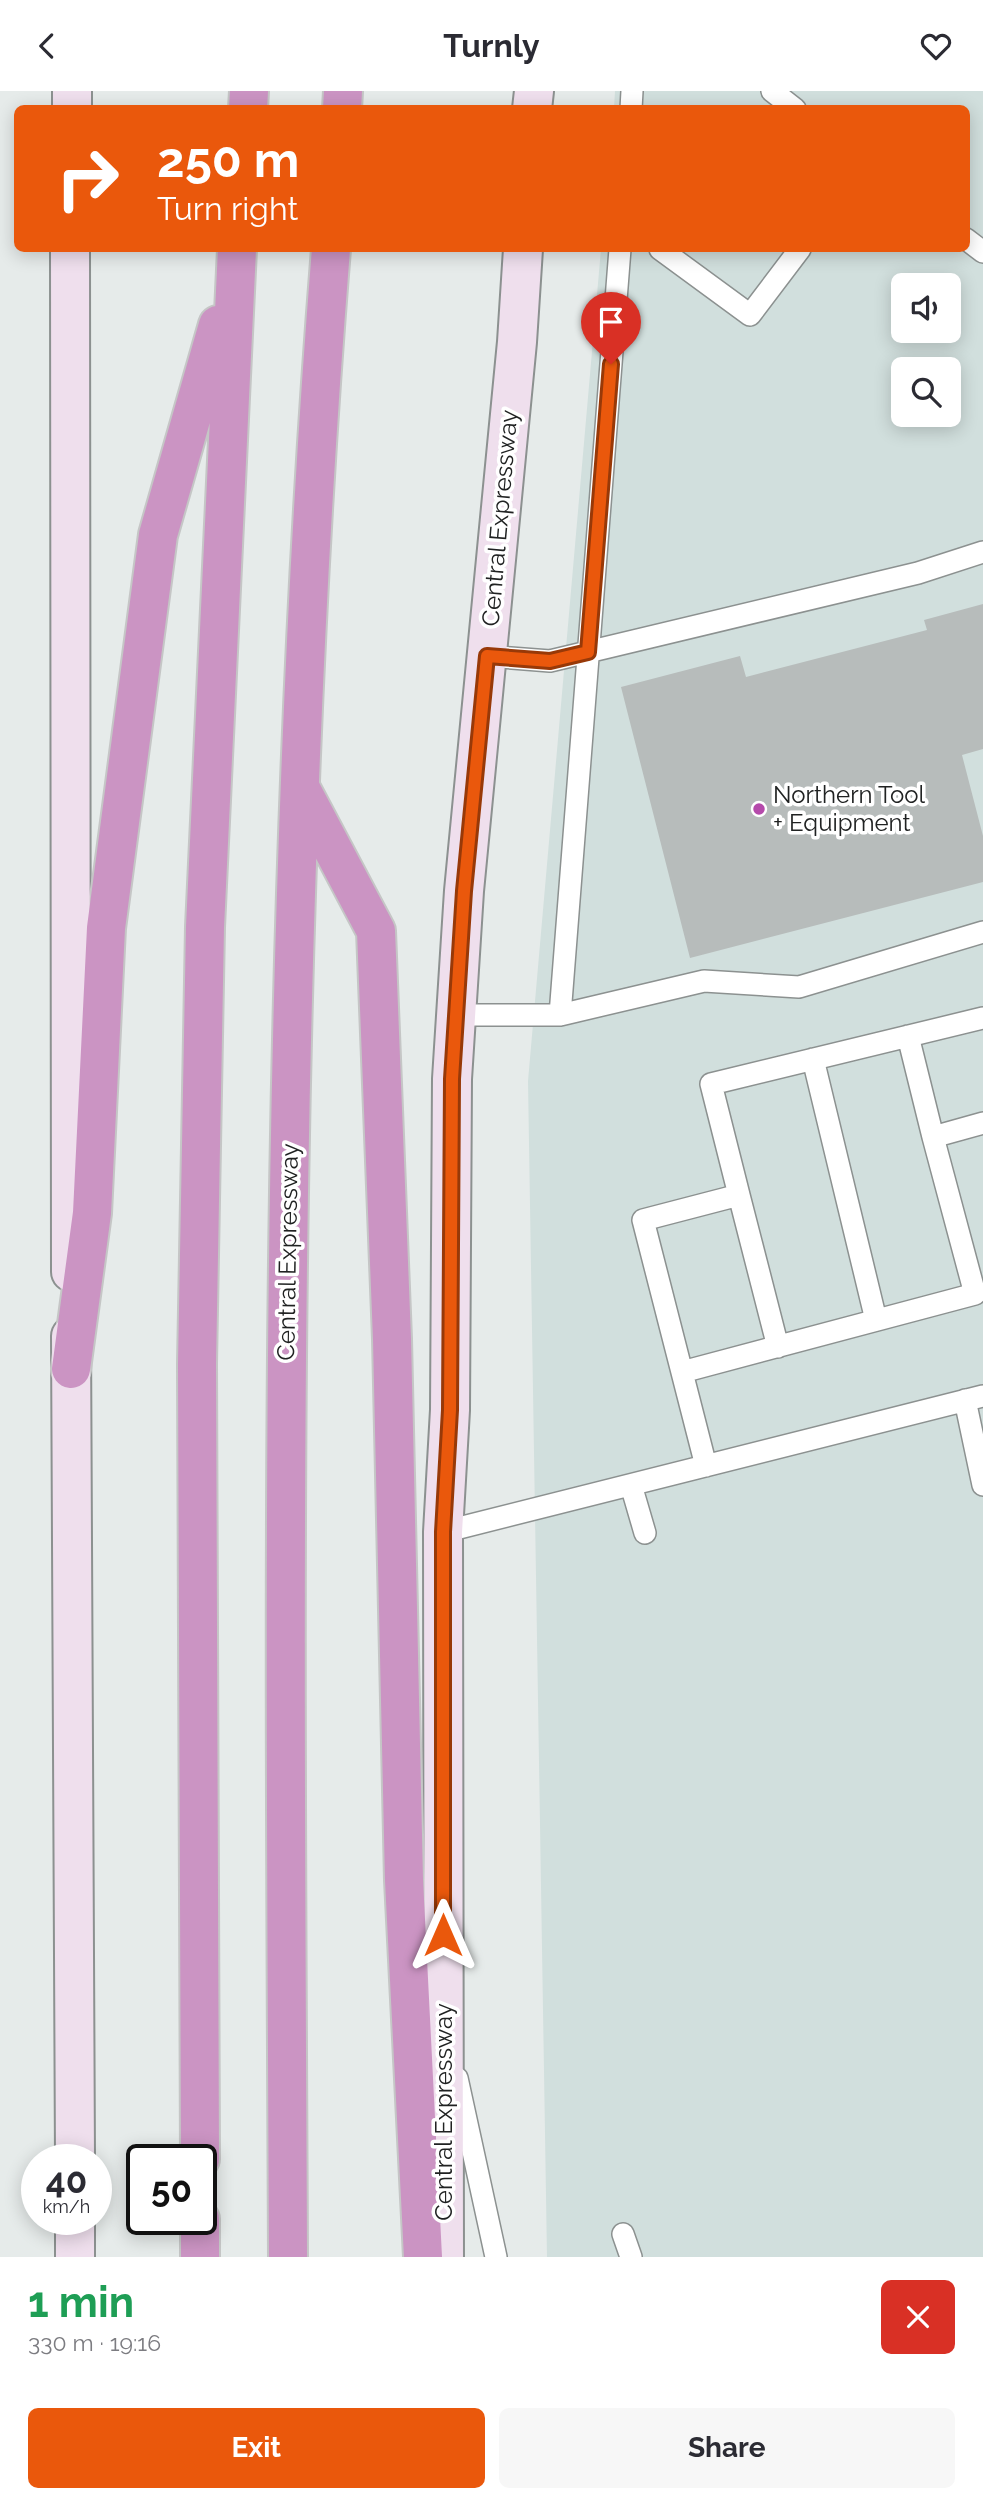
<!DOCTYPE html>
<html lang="en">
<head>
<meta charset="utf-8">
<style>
  :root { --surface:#fff; --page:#f7f7f7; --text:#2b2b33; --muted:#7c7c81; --accent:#ea580c }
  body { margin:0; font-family:Raleway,sans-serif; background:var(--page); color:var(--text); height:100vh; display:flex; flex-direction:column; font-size:26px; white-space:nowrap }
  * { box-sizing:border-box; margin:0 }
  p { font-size:23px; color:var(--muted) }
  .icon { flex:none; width:38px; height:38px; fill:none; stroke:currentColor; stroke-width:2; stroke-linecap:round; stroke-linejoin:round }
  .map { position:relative; height:2166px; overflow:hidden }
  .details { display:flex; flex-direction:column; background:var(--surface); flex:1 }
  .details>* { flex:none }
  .guide { position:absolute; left:14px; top:14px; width:956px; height:147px; border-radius:10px; box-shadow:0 4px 18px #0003; background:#ea580c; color:#fff; overflow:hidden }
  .controls { position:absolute; left:891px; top:182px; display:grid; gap:14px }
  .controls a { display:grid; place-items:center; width:70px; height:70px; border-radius:10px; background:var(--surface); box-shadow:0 4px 18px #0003; font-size:35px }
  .speed { position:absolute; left:21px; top:2053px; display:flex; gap:14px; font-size:35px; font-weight:700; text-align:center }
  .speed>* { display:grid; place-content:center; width:91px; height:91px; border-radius:50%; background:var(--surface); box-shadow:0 4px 18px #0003; line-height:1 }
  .speed small { font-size:18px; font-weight:400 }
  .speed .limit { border:4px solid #111; border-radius:10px; background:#fff; color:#111 }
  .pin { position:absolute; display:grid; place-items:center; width:60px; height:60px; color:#fff; margin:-72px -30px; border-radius:50% 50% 50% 0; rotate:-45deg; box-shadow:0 0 7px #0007 }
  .pin .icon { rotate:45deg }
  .me { position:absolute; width:77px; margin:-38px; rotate:0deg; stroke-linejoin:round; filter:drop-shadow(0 0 5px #0008) }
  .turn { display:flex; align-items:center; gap:24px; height:147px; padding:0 28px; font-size:32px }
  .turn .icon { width:91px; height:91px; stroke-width:2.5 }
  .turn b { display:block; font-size:49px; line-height:60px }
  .round { display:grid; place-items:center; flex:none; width:74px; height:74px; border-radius:10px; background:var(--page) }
  .headline { display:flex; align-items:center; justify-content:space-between; height:119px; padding:0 28px }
  h1 { font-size:42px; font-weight:700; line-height:52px; color:#1e9e55 }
  .cta { display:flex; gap:14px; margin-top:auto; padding:14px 28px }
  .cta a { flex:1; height:80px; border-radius:10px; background:var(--accent); color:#fff; font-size:28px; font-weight:700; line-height:80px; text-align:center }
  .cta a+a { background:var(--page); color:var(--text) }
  header { display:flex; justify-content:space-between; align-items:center; height:91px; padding:0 28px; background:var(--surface); font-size:32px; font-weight:700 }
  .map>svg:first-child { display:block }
</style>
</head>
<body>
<header><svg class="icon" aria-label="back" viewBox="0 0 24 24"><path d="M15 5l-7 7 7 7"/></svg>Turnly<svg class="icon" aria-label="heart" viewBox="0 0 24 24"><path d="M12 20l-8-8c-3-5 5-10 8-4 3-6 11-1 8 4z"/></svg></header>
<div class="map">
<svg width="983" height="2166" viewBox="0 0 983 2166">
  <rect width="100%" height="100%" fill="#e6ebea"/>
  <!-- built -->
  <path fill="#d1dfdd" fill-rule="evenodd" d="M615,0h368v2166h-436l-19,-1176 73,-832h365v-140l-352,-1zM903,194h45v46h-45zM903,278h45v46h-45z"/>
  <!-- building -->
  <path fill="#b7bcbb" d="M983,513v145l-21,6 21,81v46l-293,76 -69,-271 119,-31 6,21 181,-47 -3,-10z"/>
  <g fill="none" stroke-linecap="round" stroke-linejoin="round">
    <defs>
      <path id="service" d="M772,0l23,18
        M631,18l1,-18
        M966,148l17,13
        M660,158l90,66 50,-66
        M487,565l63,5 368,-88 65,-21
        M456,924h104l144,-34 95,6 184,-55
        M560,924l60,-766
        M908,945l25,101
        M813,968l63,261
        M739,1104l39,152
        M682,1281l293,-78 -42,-157 50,-14
        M965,1309l18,85
        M706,1375l-63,-246 96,-25 -28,-111 272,-66
        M631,1394l14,48
        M443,1441l540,-136
        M457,1987l39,179
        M623,2143l8,23"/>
      <path id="secondary" d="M72,18v-18
        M532,18l2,-18
        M70,158l1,1023
        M71,1245l4,823
        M75,2128v38
        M444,2166l-1,-725 7,-122 2,-331 12,-188 53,-549 6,-93"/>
      <path id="motorway" d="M248,18l1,-18
        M342,18l1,-18
        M302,700l74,140 16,408 12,541 19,377
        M71,1278l21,-156 14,-285 52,-393 60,-210
        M200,2068l-3,-795 8,-437 32,-678
        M200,2128v38
        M288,2166c-3,-669 -11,-1341 43,-2008"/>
    </defs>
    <!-- service casing -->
    <use href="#service" stroke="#8c9190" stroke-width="24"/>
    <!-- secondary casing -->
    <use href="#secondary" stroke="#8c9190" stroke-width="42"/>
    <!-- motorway casing -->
    <use href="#motorway" stroke="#c5c6c6" stroke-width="42"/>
    <!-- service -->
    <use href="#service" stroke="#fff" stroke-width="21"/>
    <!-- secondary -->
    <use href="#secondary" stroke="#efdfed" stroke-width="38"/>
    <!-- motorway -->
    <use href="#motorway" stroke="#cb94c3" stroke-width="38"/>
  </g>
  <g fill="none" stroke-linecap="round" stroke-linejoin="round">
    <defs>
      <path id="route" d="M443,1844v-403l7,-122 2,-331 12,-188 23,-235 63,5 38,-9 23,-288"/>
    </defs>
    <!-- route casing -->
    <use href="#route" stroke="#983908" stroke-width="18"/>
    <!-- route -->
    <use href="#route" stroke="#ea580c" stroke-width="12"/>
  </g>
  <!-- markers -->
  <circle fill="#b54aab" stroke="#fff" stroke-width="2.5" cx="759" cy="718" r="7"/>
  <g text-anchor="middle" stroke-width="7" stroke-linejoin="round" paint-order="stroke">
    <!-- street labels -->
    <g font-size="24" fill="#202222" stroke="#fff">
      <text transform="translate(500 427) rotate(-85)" y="8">Central Expressway</text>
      <text transform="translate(288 1161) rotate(-89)" y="8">Central Expressway</text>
      <text transform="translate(444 2021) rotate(-90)" y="8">Central Expressway</text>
    </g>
    <!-- poi labels -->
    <g font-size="24" fill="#202222" stroke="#fff" text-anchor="start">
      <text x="773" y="712">Northern Tool<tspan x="773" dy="28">+ Equipment</tspan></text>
    </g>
  </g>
</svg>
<div class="controls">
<a><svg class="icon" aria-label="sound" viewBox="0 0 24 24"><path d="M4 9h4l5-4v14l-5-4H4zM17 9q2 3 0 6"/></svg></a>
<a><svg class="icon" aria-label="search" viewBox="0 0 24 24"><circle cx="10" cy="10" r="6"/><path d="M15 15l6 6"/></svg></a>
</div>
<div class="speed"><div>40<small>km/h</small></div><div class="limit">50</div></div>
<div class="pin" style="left:611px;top:273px;background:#d93025"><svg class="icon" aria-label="arrive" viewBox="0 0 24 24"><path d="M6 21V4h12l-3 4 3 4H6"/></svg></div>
<svg class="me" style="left:443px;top:1844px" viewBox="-20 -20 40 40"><path d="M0-17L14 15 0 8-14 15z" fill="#ea580c" stroke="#fff" stroke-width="4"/></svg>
<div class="guide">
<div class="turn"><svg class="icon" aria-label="right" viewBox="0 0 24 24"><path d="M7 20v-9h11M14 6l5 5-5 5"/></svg><div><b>250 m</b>Turn right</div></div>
</div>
</div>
<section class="details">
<div class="headline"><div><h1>1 min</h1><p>330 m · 19:16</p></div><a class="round" style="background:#d93025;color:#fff"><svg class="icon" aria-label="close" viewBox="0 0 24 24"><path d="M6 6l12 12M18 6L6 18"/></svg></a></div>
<div class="cta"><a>Exit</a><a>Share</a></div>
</section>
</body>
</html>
